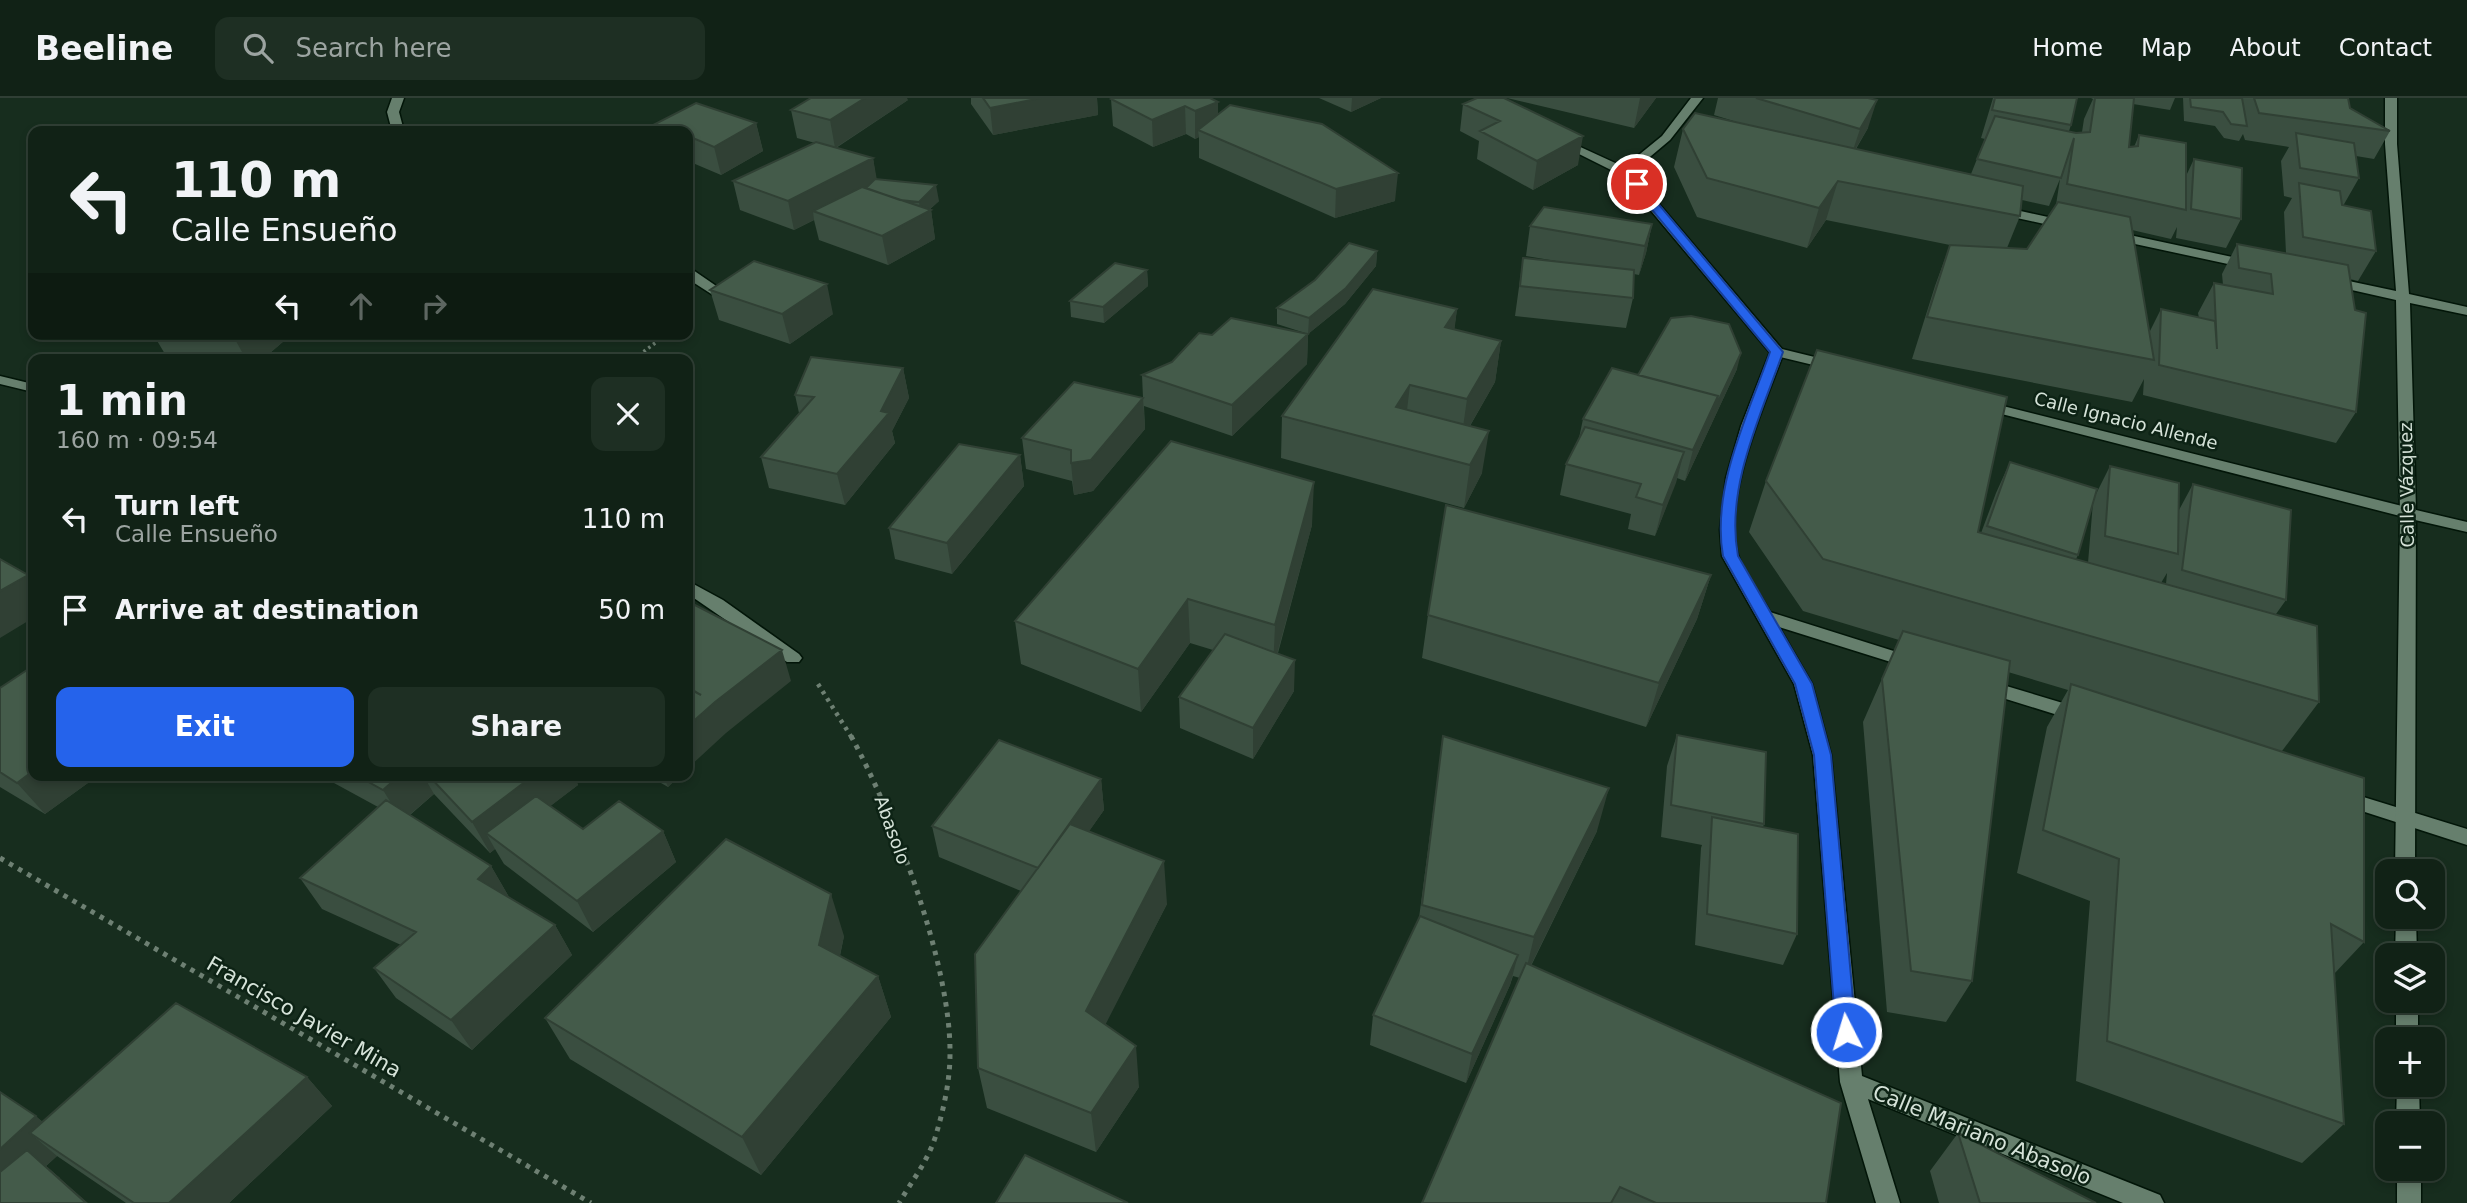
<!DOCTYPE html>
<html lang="en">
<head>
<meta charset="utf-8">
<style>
  :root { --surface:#112216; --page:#1e2f23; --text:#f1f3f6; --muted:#9ca4a1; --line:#303f35; --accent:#2563eb }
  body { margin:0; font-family:"DejaVu Sans",sans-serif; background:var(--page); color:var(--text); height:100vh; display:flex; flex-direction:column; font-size:26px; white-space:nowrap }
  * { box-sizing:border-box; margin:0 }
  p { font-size:23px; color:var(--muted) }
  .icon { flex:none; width:38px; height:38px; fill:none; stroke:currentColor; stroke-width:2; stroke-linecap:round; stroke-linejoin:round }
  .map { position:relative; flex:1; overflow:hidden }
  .drawer { position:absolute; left:28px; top:256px; width:665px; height:427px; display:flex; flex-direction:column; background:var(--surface); border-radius:14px; box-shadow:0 4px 10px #0003,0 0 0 2px var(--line) }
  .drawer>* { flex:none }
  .hud { position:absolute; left:28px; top:28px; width:665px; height:214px; border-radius:14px; box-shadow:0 4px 10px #0003,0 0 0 2px var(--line); background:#112216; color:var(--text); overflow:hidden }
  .fabs { position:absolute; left:2375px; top:761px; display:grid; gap:14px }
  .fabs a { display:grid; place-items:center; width:70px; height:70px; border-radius:14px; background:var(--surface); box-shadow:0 4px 10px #0003,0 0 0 2px var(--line); font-size:35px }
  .pin { position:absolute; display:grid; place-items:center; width:60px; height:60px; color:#fff; margin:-30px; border:4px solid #fff; border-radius:50%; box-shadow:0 2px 7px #0007 }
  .me { position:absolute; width:77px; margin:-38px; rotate:355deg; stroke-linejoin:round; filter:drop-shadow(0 0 5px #0008) }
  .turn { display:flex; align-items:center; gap:24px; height:147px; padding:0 28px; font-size:32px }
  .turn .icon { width:91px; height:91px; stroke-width:2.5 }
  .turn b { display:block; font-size:49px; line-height:60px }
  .lanes { display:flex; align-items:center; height:66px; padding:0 28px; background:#0003; justify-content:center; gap:35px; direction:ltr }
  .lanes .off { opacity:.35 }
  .round { display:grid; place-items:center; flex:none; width:74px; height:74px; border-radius:14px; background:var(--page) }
  .head { display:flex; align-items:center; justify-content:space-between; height:119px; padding:0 28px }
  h1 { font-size:42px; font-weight:700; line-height:52px }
  .action { display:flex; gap:14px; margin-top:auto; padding:14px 28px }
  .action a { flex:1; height:80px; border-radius:14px; background:var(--accent); color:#fff; font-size:28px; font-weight:700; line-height:80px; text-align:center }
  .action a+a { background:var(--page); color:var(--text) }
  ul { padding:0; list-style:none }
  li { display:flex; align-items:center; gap:21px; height:91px; padding:0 28px }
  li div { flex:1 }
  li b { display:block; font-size:26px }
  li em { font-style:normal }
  header { display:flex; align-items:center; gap:42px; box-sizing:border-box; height:98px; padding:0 35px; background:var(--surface); border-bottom:2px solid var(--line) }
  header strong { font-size:33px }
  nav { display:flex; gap:38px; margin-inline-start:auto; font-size:24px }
  .search { width:490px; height:63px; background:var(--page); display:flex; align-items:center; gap:18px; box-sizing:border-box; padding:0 24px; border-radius:14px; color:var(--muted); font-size:26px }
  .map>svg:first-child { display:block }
</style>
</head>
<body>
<header>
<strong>Beeline</strong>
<div class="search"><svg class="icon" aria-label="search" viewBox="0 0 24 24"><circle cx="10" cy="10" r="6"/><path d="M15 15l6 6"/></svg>Search here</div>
<nav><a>Home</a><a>Map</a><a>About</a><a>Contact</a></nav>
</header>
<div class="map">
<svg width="2467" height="1105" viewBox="0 0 2467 1105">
  <rect width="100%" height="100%" fill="#172d1e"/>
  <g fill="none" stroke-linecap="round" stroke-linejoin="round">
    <defs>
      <path id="minor" d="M392,0h12l-5,14 5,19h-12l-5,-19z
        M2385,0h12v46l12,150 58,13v8l-57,-12 6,207 51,12v10l-65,-15 -2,-4 -4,-213 -71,-16 -2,-3 7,-4 66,14 -11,-147z
        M1998,108l73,16 2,3 -6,4 -73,-16 -2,-3z
        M2111,133l140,30 6,4 -6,4 -144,-31v-6z
        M688,171l5,1 35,24 -7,4 -5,-1 -28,-18z
        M1777,250l7,4c-20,54 -62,146 -46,203 6,19 22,39 32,57l149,47 3,4 -9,6 -134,-42 33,57 19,71 31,321 298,119 4,8h-41l-255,-104 32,104h-24l-36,-121 -27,-327 -19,-71 -72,-128 -2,-26 6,-52 15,-52 29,-74z
        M0,278l33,8v8l-33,-8z
        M688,483l35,19 76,54 3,4 -3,4h-12l-99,-68z
        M1983,581l103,31 3,5 -3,5 -6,2 -103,-32 -3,-5 3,-5z
        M2344,693l123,38v16l-130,-42 -3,-5 3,-5z"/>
      <path id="tertiary" d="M1691,0h12l-33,42 -38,32 150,177 57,14v6l-5,1 -62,-15 -151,-180 -68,-34 10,-2 61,28 38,-31z
        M1983,303l431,108 2,4 -1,359h-20l5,-356 -422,-108 -2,-3z
        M2396,819h20l1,39h-22z
        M2396,903h22v39h-22z
        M2397,987h22l1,39h-24z
        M2397,1071h24v34h-24z"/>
    </defs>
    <!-- minor casing -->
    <use href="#minor" stroke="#021508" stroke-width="3"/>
    <!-- tertiary casing -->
    <use href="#tertiary" stroke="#021508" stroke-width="3"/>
    <!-- path-far2 -->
    <path stroke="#6e8073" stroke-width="3.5" stroke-dasharray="2.5 3.5" stroke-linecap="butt" d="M634,261l33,-25"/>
    <!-- path-far1 -->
    <path stroke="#6e8073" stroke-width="4.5" stroke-dasharray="3.5 5" stroke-linecap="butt" d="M818,586l34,54"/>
    <!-- path -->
    <path stroke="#6e8073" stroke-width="5" stroke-dasharray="4.5 6" stroke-linecap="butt" d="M851,638c43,79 100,228 99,318 0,28 -7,58 -15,84 -8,24 -23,43 -36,65
      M0,760l591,345"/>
    <!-- minor -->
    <use href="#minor" fill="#667f6d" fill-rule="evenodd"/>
    <!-- tertiary -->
    <use href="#tertiary" fill="#667f6d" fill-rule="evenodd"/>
  </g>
  <!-- wall -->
  <path fill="#3a4e40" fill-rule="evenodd" d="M971,0h126l1,17 -105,20 -22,-31z
    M1319,0h62l-30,14z
    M1477,0l101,67 -45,25 -56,-31 2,-18 -19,-10 3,-27z
    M1507,0h149l-22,30z
    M1718,0h150v30l-12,21 115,25 14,-35 -4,-1 12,-40h84l-6,27 -2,6 7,2 6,-1 2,-13 9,-20 -2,-1h84l-5,12 -37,-6 -4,43h5l5,-12 47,41 8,-17 47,60 -15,29 -50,-10 1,-11 -6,12 -39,-9 17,103 12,-24 38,9 -1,-5 16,-30 9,2 -1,-11 15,-30 49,9 -2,-41 8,-14 -8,-2 -3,-35 8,-14 -44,-7 -2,-6 -4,7 -15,-3 -9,-12 -31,-5 -1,-23h165l2,10 40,23 -16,28 -18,-3 3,22 -16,28 33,45 -18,30 -8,-2 6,133 -20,31 -193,-48 1,-16 -12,23 -220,-43 23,-73 15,-41 -124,-25 -19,28 -110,-31 -23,-50 9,-38 57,-6 -26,-8zM2060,81l-4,26 -29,44 -20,-1 13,-32 2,-16 27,6z
    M1111,1l107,3v13l177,86 -60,17 -136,-60v-21l-4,2 -9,-5 -33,13 -40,-21z
    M908,2l-72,48 37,10 3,21 63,22 -10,9h2l4,29 -47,26 -69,-25 -5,-20 -20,10 -54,-20 -7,-29 82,-38 -18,-5 -6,-28z
    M696,5l60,20 7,28 -42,24 -33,-14v-30h-30l-3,-7z
    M1652,126l-6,29 -7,22 -5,-1 -1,24 -7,30 -111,-12 8,-58 51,6 -48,-8 4,-30z
    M1377,153l-1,15 -31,38 -37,30 -1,30 -75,72 -88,-30 1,23 -52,62 -19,4 -2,-14 -46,-12 -4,-31 121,-40 -1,-23 30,-13 40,-27 93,-2 -28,-9v-16z
    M1147,172l1,16 -44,37 -33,-6 -1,-16z
    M710,192l123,24 -43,30 -71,-24z
    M1457,211l-3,21 47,11 -6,41 -25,44 12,47 -18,35 -183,-50 1,-42z
    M153,236h139l-29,25h-95z
    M903,270l6,30 -17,33 3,12 -50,62 -76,-17 -8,-31 38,-44 -4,-18z
    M1737,271l-52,112 -8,-3 -22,58 -27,-7 3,-15 -71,-19 6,-31 13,-26 4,-19 55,-44z
    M1020,357l4,31 -72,88 -57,-15 -6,-31z
    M2010,364l86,32 14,-28 69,44 14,-26 93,116 -10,14 43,88 -37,49 82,191 -30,32 10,150 -42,39 -226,-82 14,-180 -73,-28 30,-146 21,-37 -60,-18 -36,309 -26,41 -59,-10 -24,-290 36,-82 -96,-29 -54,-79 17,-51 215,52 15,-40zM2093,404l-5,61 -12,-4 2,-4zM2167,475l-1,11 -5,-1z
    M1312,427l-34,128 16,38 -41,68 -73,-31 -1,-31 34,-47 -23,-7 -49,69 -120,-48 -6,-43z
    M1711,477l-14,44 -51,108 -224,-69 6,-43z
    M0,590l33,87h66l-54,39 -45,-27z
    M1677,637l87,89 -1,3 34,107 -14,31 -88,-20 6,-97 1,-3 -41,-8 6,-71z
    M1443,638l154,95 -66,135 295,237h-404l98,-225 -7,-2 -3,9 -44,98 -96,-38 3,-30 46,-97z
    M322,677h252l4,10 -28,21 33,23 80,2 13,31 -83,70 -89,-68 -9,-15 -5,4 -56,-59 -24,21 81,51 18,31 46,28 17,30 -100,95 -76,-52 -22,-30 27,-23 -79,-36 -22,-31 78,-71 -55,-30z
    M647,677h33l-12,12z
    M1101,681l3,31 -15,21 78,73 -62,120 34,63 -43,65 -109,-44 -9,-40 43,-177 -82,-34 -7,-31z
    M844,838l-4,20 38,20 13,41 -130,158 -191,-116 -25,-41z
    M307,979l25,29 -103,97h-103l-69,-47 -11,10 14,12 -60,25v-111l43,30z
    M1958,1035l138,70h-157l-9,-32z"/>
  <!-- shaded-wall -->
  <path fill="#304034" d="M865,0h42l1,2 -73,48 -5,-28z
    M1041,0h56l1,17 -105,20 -3,-27z
    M1352,0h29l-30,14z
    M1640,0h16l-22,30z
    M1877,2l-9,28 -17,28 9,-27z
    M1218,4v27l-20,1 1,7 -4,2v-28z
    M1185,8l1,28 -33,13 -1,-27z
    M756,25l7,28 -42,24 -7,-28z
    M1583,38l-5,29 -45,25 4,-29z
    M873,60l5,28 -65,25 1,9 -20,10 -6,-29z
    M1398,75l-3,28 -60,17 1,-29z
    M1838,83l-12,39 -19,28 12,-40z
    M936,87l3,16 -12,11 4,-2 4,29 -47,26 -6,-29 39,-21 -2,-13z
    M1652,126l-6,29 -7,22 6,-29z
    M1377,153l-1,15 -31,38 -37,30 1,-16z
    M1147,172l1,16 -44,37 -1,-16z
    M827,186l6,30 -43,30 -8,-30z
    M1457,211l-5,41 -7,-23z
    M232,236h60l-29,25h-17z
    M1308,236l-1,30 -75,72v-31z
    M1501,243l-6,41 -34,59 6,-42z
    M1741,255l-4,16 -52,112 8,-31 25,-54z
    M903,270l6,30 -17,33 3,12 -50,62 -8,-31 44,-63z
    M1410,287l-5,42 -9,-20z
    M1143,300l2,31 -52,62 -19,4 -3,-32z
    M1489,333l-7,42 -18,35 6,-43z
    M1684,354l-8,31 -21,53 8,-31z
    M1020,357l4,31 -72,88 -5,-31z
    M1314,384l-2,43 -39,144 2,-44z
    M28,477l5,6v37l-33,20v-47z
    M1711,477l-14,44 -51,108 13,-44z
    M688,496l11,32 -11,10z
    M1188,501l2,44 -49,69 -3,-43z
    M782,552l9,31 -65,52 -38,35v-42l27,-24z
    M1295,562l-1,31 -41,68v-31z
    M33,673v4h66l-54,39 -28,-31z
    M400,677h23l11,19 -32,27 -19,-31z
    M534,677h40l4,10 -77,59 -15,-11 9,16 -5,4 -18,-31z
    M663,677h17l-12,12z
    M1101,681l3,31 -62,89 -4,-30z
    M1609,690l-12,43 -73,148 10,-42z
    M663,733l13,31 -83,70 -16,-31z
    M1164,763l3,43 -75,147 -6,-40z
    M491,768l18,31 -13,13 -18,-31z
    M831,796l13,42 -11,51 -14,-42z
    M555,827l17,30 -100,95 -21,-30z
    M1518,857l-8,30 -44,98 6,-29z
    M878,878l13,41 -130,158 -19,-38z
    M1136,948l3,41 -43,65 -5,-39z
    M307,979l25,29 -103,97h-60z
    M36,1018l33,29 -39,-12 27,23 -11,10 42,37h-88v-54z"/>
  <!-- building -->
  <path fill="#445b4a" stroke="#304034" stroke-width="2" d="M811,0h54l-35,22 -39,-10z
    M983,0h58l-51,10z
    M1113,0h97l8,4 -23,9 -10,-5 -33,14 -41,-21z
    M1477,0h27l79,38 -46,25 -57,-30 20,-10 -37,-17z
    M1756,0h112l9,2 -17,29z
    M1995,0h82l-6,27 -79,-15z
    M2095,0h39l-5,49 9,-1 1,-11 47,8v67l-119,-26 7,-46 -13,40 -84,-19 18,-43 81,17 14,-1z
    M2190,0h52l5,28 -16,-2 -8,-12 -32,-5z
    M2254,0h94l2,10 40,23 -131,-18z
    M696,5l60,20 -42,24 -26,-11v-5h-13l-20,-7z
    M1230,7l92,19 76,49 -62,16 -138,-59z
    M1695,15l328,73 -3,30 -182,-35 -19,27 -112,-30 -24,-49z
    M2296,35l58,10 5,35 -59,-10z
    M816,44l57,16 -85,43 -55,-20z
    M2194,61l48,9 -1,51 -50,-10z
    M875,81l61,6 -17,17 -19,-2 -34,-12z
    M2299,85l41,8 2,14 29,6 5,40 -73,-14z
    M862,89l69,23 -49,26 -69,-25z
    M2058,104l72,15 24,143 -227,-43 23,-72 77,4z
    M1544,109l108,17 -7,22 -115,-20z
    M1349,145l28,8 -31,37 -37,30 -32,-10 38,-28z
    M2237,146l111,21 7,45 11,3 -10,99 -197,-47 2,-56 54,12 2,28 -3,-66 59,11 -2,-20 -32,-6z
    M1523,160l111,12 -1,28 -113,-12z
    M754,163l73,23 -45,30 -72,-24z
    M1115,165l32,7 -44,37 -33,-6z
    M1373,191l84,20 -12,18 56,14 -34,58 -57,-14 -14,22 93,24 -19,34 -188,-49z
    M1691,218l38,8 12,29 -27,57 4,-14 -80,-21 33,-57z
    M1231,220l77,16 -76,71 -90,-30 30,-13 27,-29 13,2z
    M1817,252l190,47 -29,135 339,94 2,76 -496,-143 -57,-78z
    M811,259l92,11 -22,43 8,2 -52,61 -76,-17 53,-60 -19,-2z
    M1612,270l106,28 -25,54 -110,-31z
    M1074,284l69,16 -52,62 -20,3v-13l-49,-12z
    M1585,329l99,25 -21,53 -27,-8 5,-13 -75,-20z
    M1171,343l143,41 -39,143 -87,-26 -50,70 -123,-48z
    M959,346l61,11 -73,88 -58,-15z
    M2010,364l87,27 -19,66 -91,-29z
    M2110,368l69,17 -1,71 -73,-18z
    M2193,386l98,26 -5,90 -104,-30z
    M1446,407l265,70 -52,108 -231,-68z
    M0,461l28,16 -28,16z
    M691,505l91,47 -67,52 -27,24v-38l13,7 -13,-8v-82z
    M1903,533l107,30 -38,320 -61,-10 -29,-292z
    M1225,536l70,26 -42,68 -74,-31z
    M33,568v105l-16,12 -17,-11v-84z
    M2071,586l293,94v164l-33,-18 13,200 -237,-83 12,-182 -76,-29z
    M1677,637l89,17 -2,72 -93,-19z
    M1443,638l166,52 -75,149 -112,-32z
    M999,642l102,39 -63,89 -106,-42z
    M356,677h44l-17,15z
    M428,677h106l-62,47z
    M536,698l47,33 36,-28 44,30 -86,70 -91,-68z
    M386,702l105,66 -13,13 77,46 -104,95 -77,-52 42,-36 -116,-54z
    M1712,719l86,17 -1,100 -90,-20z
    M1070,726l94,37 -78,150 50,35 -45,67 -113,-45 -3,-114z
    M726,741l105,55 -12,51 59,31 -136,161 -197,-119z
    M1420,818l98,39 -46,99 -99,-39z
    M1526,865l315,140 -15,100h-170l-36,-16 -9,16h-189z
    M176,905l131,74 -138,126h-35l-104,-70z
    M0,994l36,24 -36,33z
    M1958,1035l138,70h-116z
    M27,1052l59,53h-86v-31z
    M1025,1057l103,48h-132z"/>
  <!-- route -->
  <path fill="#2563eb" stroke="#184099" stroke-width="2" d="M1633,84h7l143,170c-22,63 -58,136 -45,204l74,128 19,71 25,277 -3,7 -7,2 -7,-2 -3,-7 -22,-277 -19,-71 -72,-128c-12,-68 25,-141 47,-204l-137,-165z"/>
  <g text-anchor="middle" stroke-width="5" stroke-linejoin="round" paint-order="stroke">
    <!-- street labels -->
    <g font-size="18" fill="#d6e3d9" stroke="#0d2315">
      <text transform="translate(2126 323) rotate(14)" y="6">Calle Ignacio Allende</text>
      <text transform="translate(2407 387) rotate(-91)" y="6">Calle Vázquez</text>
      <text transform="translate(892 732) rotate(70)" y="6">Abasolo</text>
    </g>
    <!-- near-street labels -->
    <g font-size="21" fill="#d6e3d9" stroke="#0d2315">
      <text transform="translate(304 919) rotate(30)" y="7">Francisco Javier Mina</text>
      <text transform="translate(1982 1037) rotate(22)" y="7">Calle Mariano Abasolo</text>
    </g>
  </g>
</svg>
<div class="fabs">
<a><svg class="icon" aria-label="search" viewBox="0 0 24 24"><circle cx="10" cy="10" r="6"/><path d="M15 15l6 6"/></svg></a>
<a><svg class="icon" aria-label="layers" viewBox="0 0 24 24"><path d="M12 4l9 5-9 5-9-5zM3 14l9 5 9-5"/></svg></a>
<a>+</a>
<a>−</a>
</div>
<div class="pin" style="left:1637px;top:86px;background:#d93025"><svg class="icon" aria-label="arrive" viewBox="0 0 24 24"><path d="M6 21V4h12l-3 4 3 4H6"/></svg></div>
<svg class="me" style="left:1846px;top:934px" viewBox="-20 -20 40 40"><circle r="17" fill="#2563eb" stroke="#fff" stroke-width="3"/><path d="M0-11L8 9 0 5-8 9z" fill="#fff"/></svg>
<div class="hud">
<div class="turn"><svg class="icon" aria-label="left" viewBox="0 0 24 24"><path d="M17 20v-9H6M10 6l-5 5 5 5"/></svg><div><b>110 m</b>Calle Ensueño</div></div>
<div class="lanes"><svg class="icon" aria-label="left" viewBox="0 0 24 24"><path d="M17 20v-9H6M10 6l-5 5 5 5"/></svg><svg class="icon off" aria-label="ahead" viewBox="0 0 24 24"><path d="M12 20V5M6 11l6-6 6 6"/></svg><svg class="icon off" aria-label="right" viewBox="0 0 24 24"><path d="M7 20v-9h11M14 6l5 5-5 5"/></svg></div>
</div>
<section class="drawer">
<div class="head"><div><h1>1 min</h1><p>160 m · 09:54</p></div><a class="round"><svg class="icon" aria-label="close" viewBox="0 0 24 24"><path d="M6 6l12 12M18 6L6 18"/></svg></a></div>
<ul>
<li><svg class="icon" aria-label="left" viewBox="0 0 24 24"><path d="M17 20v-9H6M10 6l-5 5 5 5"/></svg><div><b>Turn left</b><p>Calle Ensueño</p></div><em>110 m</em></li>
<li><svg class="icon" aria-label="arrive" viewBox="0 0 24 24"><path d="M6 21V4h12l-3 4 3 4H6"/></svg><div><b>Arrive at destination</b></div><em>50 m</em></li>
</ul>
<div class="action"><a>Exit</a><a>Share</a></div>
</section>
</div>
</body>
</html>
